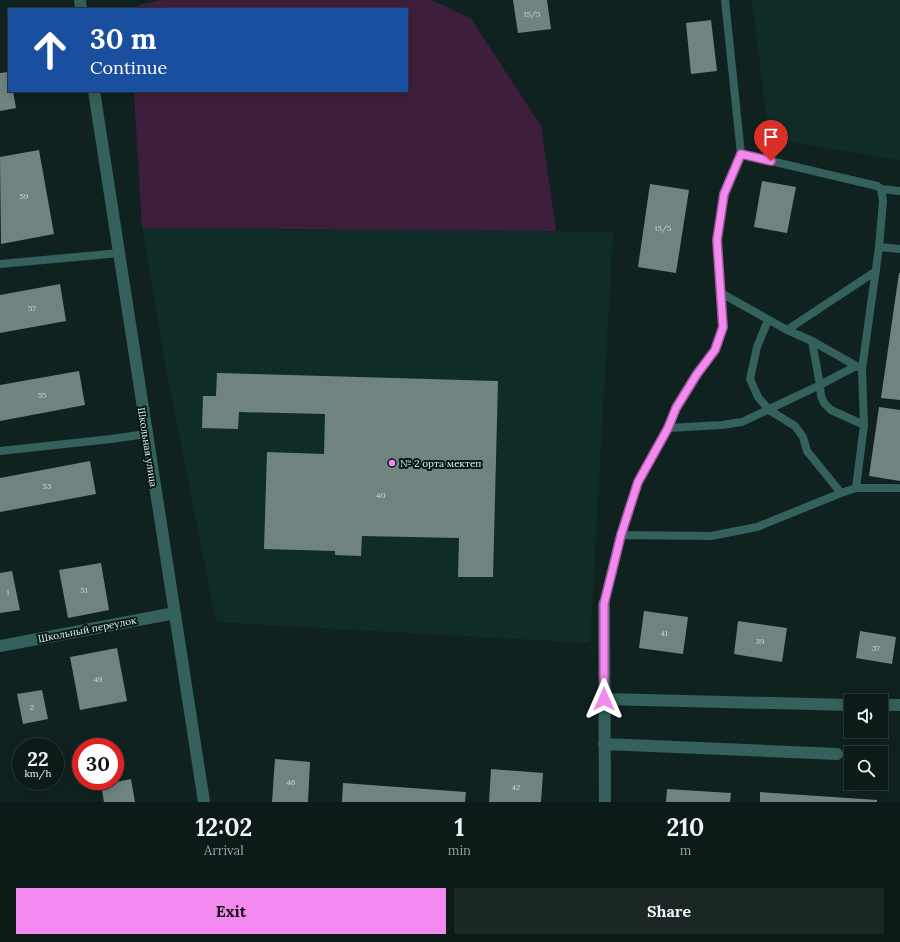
<!DOCTYPE html>
<html lang="en">
<head>
<meta charset="utf-8">
<style>
  :root { --surface:#0c1a18; --page:#1a2725; --text:#f1f3f6; --muted:#9aa1a2; --line:#2c3837; --accent:#f489f0 }
  body { margin:0; font-family:Lora,serif; background:var(--page); color:var(--text); height:100vh; display:flex; flex-direction:column; font-size:15px; white-space:nowrap }
  * { box-sizing:border-box; margin:0 }
  p { font-size:13px; color:var(--muted) }
  .icon { flex:none; width:22px; height:22px; fill:none; stroke:currentColor; stroke-width:2; stroke-linecap:round; stroke-linejoin:round }
  .map { position:relative; height:802px; overflow:hidden }
  .sheet { display:flex; flex-direction:column; background:var(--surface); flex:1 }
  .sheet>* { flex:none }
  .guide { position:absolute; left:8px; top:8px; width:400px; height:84px; border-radius:0px; box-shadow:0 2px 10px #0003,0 0 0 1px var(--line); background:#1a4fa0; color:#fff; overflow:hidden }
  .controls { position:absolute; left:844px; top:694px; display:grid; gap:8px }
  .controls a { display:grid; place-items:center; width:44px; height:44px; border-radius:0px; background:var(--surface); box-shadow:0 2px 10px #0003,0 0 0 1px var(--line); font-size:20px }
  .speed { position:absolute; left:12px; top:738px; display:flex; gap:8px; font-size:20px; font-weight:700; text-align:center }
  .speed>* { display:grid; place-content:center; width:52px; height:52px; border-radius:50%; background:var(--surface); box-shadow:0 2px 10px #0003,0 0 0 1px var(--line); line-height:1 }
  .speed small { font-size:10px; font-weight:400 }
  .speed .limit { border:6px solid #d22; background:#fff; color:#111 }
  .pin { position:absolute; display:grid; place-items:center; width:34px; height:34px; color:#fff; margin:-41px -17px; border-radius:50% 50% 50% 0; rotate:-45deg; box-shadow:0 0 4px #0007 }
  .pin .icon { rotate:45deg }
  .me { position:absolute; width:44px; margin:-22px; rotate:0deg; stroke-linejoin:round; filter:drop-shadow(0 0 3px #0008) }
  .turn { display:flex; align-items:center; gap:14px; height:84px; padding:0 16px; font-size:18px }
  .turn .icon { width:52px; height:52px; stroke-width:2.5 }
  .turn b { display:block; font-size:28px; line-height:34px }
  .eta { display:flex; justify-content:space-evenly; align-items:center; height:68px; text-align:center }
  .eta b { font-size:24px; font-weight:800; line-height:28px }
  .cta { display:flex; gap:8px; margin-top:auto; padding:8px 16px }
  .cta a { flex:1; height:46px; border-radius:0px; background:var(--accent); color:#111; font-size:16px; font-weight:800; line-height:46px; text-align:center }
  .cta a+a { background:var(--page); color:var(--text) }
  .map>svg:first-child { display:block }
</style>
</head>
<body>
<div class="map">
<svg width="900" height="802" viewBox="0 0 900 802">
  <rect width="100%" height="100%" fill="#102220"/>
  <!-- built -->
  <path fill="#102c29" d="M752,0h148v160l-131,-22z
    M142,228l471,4 -23,411 -374,-21 -49,-249z"/>
  <!-- green -->
  <path fill="#3e1e3d" d="M162,0h270l39,19 70,107 15,105 -414,-3 -8,-137h273v-82h-272l3,-4z"/>
  <!-- building -->
  <path fill="#6f8480" d="M513,0h34l4,29 -33,4z
    M711,20l6,51 -26,3 -5,-51z
    M9,72v19h4l3,17 -16,3v-38z
    M39,150l15,84 -53,10 -1,-87z
    M762,181l34,6 -9,46 -33,-6z
    M650,184l39,6 -13,83 -38,-6z
    M899,273h1v127l-19,-2z
    M60,284l6,37 -66,12v-38z
    M79,371l6,34 -85,16v-36z
    M217,373l281,8 -5,196h-35l1,-39 -97,-2 -1,20 -26,-1v-4l-71,-2 3,-97 57,2 1,-40 -86,-2 -1,17 -36,-1 1,-32h13z
    M879,407l21,3v71l-31,-5z
    M90,461l6,33 -96,18v-34z
    M101,563l8,47 -41,8 -9,-48z
    M12,571l8,39 -20,3v-40z
    M644,611l44,6 -5,37 -44,-6z
    M738,621l49,7 -5,34 -48,-8z
    M860,631l36,6 -4,27 -36,-6z
    M117,648l10,53 -47,9 -10,-53z
    M42,690l6,29 -25,5 -6,-30z
    M275,759l35,3 -2,40h-36z
    M491,769l52,4 -2,29h-52z
    M131,779l4,23h-31l-3,-17z
    M343,783l123,9 -1,10h-123z
    M667,789l64,4 -1,9h-64z
    M760,792l117,8v2h-117z"/>
  <g fill="none" stroke-linecap="round" stroke-linejoin="round">
    <!-- lane -->
    <path stroke="#34615b" stroke-width="8" d="M741,154l136,32 4,3 2,12 -4,46 -17,122 2,56 -8,63h44
      M881,189l19,2
      M879,247l21,2
      M0,264l120,-11
      M721,293l66,37 25,11 48,27
      M768,320l-11,27 -7,32 8,18 11,13 26,16 8,11 4,14 34,42
      M787,330l89,-59
      M812,341l8,44 1,11 3,7 7,7 33,15
      M668,428l54,-3 20,-3 78,-37 36,-19
      M0,451l111,-12 35,-5
      M621,535l90,1 46,-9 84,-34 15,-5
      M604,604l17,-69 17,-53 30,-54 8,-20 21,-34 18,-24 8,-23 -6,-87 7,-46 17,-40 -16,-154"/>
    <!-- street -->
    <path stroke="#34615b" stroke-width="12" d="M80,0l1,9
      M94,91l110,711
      M604,604l1,198
      M0,646l175,-33
      M604,699l247,6
      M881,705h19
      M604,744l233,10"/>
  </g>
  <g fill="none" stroke-linecap="round" stroke-linejoin="round">
    <defs>
      <path id="route" d="M604,699v-95l17,-69 17,-53 30,-54 8,-20 21,-34 18,-24 8,-23 -6,-87 7,-46 17,-40 30,7"/>
    </defs>
    <!-- route casing -->
    <use href="#route" stroke="#9f599c" stroke-width="10"/>
    <!-- route -->
    <use href="#route" stroke="#f489f0" stroke-width="7"/>
  </g>
  <!-- markers -->
  <circle fill="#f489f0" stroke="#071916" stroke-width="1.5" cx="392" cy="463" r="4"/>
  <g text-anchor="middle" stroke-width="4" stroke-linejoin="round" paint-order="stroke">
    <!-- number labels -->
    <g font-size="8" fill="#c8d6d3">
      <text x="532" y="17">15/5</text>
      <text x="24" y="199">59</text>
      <text x="663" y="231">15/5</text>
      <text x="32" y="311">57</text>
      <text x="42" y="398">55</text>
      <text x="47" y="489">53</text>
      <text x="381" y="498">40</text>
      <text x="84" y="593">51</text>
      <text x="8" y="595">1</text>
      <text x="664" y="636">41</text>
      <text x="760" y="644">39</text>
      <text x="876" y="651">37</text>
      <text x="98" y="682">49</text>
      <text x="32" y="710">2</text>
      <text x="291" y="785">46</text>
      <text x="516" y="790">42</text>
    </g>
    <!-- street labels -->
    <g font-size="10" fill="#e6f1ef" stroke="#071916">
      <text transform="translate(148 447) rotate(81)" y="4">Школьная улица</text>
      <text transform="translate(87 629) rotate(-11)" y="4">Школьный переулок</text>
    </g>
    <!-- poi labels -->
    <g font-size="10" fill="#e6f1ef" stroke="#071916" text-anchor="start">
      <text x="400" y="467">№ 2 орта мектеп</text>
    </g>
  </g>
</svg>
<div class="controls">
<a><svg class="icon" aria-label="sound" viewBox="0 0 24 24"><path d="M4 9h4l5-4v14l-5-4H4zM17 9q2 3 0 6"/></svg></a>
<a><svg class="icon" aria-label="search" viewBox="0 0 24 24"><circle cx="10" cy="10" r="6"/><path d="M15 15l6 6"/></svg></a>
</div>
<div class="speed"><div>22<small>km/h</small></div><div class="limit">30</div></div>
<div class="pin" style="left:771px;top:161px;background:#d93025"><svg class="icon" aria-label="arrive" viewBox="0 0 24 24"><path d="M6 21V4h12l-3 4 3 4H6"/></svg></div>
<svg class="me" style="left:604px;top:699px" viewBox="-20 -20 40 40"><path d="M0-17L14 15 0 8-14 15z" fill="#f489f0" stroke="#fff" stroke-width="4"/></svg>
<div class="guide">
<div class="turn"><svg class="icon" aria-label="ahead" viewBox="0 0 24 24"><path d="M12 20V5M6 11l6-6 6 6"/></svg><div><b>30 m</b>Continue</div></div>
</div>
</div>
<section class="sheet">
<div class="eta">
<div><b>12:02</b><p>Arrival</p></div>
<div><b>1</b><p>min</p></div>
<div><b>210</b><p>m</p></div>
</div>
<div class="cta"><a>Exit</a><a>Share</a></div>
</section>
</body>
</html>
